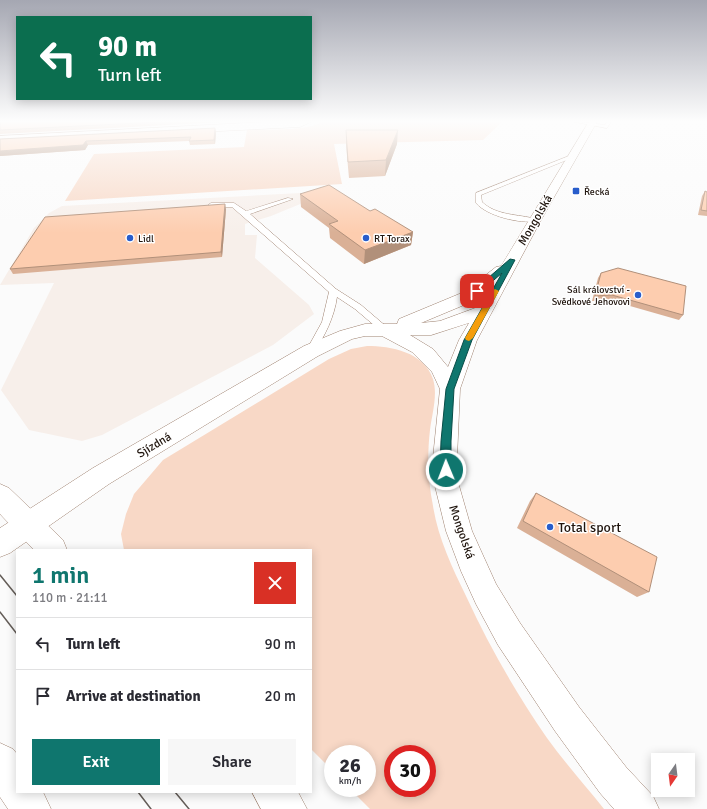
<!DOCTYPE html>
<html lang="en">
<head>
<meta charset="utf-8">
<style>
  :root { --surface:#fff; --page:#f7f7f7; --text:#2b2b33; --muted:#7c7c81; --line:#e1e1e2; --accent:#0f766e }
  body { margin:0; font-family:Signika,sans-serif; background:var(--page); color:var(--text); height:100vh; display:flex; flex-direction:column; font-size:15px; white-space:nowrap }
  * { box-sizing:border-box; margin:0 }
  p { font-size:13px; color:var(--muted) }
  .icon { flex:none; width:22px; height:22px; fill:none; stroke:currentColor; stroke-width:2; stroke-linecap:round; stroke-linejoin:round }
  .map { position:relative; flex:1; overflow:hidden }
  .drawer { position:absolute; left:16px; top:549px; width:296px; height:244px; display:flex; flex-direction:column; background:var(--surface); border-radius:0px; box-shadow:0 2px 10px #0003 }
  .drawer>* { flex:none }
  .hud { position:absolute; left:16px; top:16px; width:296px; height:84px; border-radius:0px; box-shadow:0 2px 10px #0003; background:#0b6e4f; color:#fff; overflow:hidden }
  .needle { width:26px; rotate:194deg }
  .fabs { position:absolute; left:651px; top:753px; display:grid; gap:8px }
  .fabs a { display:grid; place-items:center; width:44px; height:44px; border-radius:0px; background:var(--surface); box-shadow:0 2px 10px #0003; font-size:20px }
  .speed { position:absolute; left:324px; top:745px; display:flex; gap:8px; font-size:20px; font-weight:700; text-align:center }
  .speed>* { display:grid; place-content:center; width:52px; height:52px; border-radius:50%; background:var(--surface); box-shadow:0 2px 10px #0003; line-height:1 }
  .speed small { font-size:10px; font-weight:400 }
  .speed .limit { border:6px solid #d22; background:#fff; color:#111 }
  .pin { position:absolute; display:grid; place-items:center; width:34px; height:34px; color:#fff; margin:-17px; border-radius:8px; box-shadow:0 2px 6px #0006 }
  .me { position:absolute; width:44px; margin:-22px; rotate:359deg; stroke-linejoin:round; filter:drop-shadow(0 0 3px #0008) }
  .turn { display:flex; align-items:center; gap:14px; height:84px; padding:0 16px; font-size:18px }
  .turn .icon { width:52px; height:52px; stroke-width:2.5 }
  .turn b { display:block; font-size:28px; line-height:34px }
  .round { display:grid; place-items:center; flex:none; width:42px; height:42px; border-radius:0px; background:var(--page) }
  .head { display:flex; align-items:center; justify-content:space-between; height:68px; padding:0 16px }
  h1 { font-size:24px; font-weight:600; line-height:30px; color:var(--accent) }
  .action { display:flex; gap:8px; margin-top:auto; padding:8px 16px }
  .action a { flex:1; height:46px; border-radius:0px; background:var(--accent); color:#fff; font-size:16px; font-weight:600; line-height:46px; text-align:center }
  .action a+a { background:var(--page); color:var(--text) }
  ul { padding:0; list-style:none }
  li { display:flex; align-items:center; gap:12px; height:52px; padding:0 16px; border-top:1px solid var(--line) }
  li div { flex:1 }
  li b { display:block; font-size:15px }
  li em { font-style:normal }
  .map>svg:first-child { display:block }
</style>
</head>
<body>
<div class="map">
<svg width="707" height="809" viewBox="0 0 707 809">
  <rect width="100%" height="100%" fill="#fbfbfb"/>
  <!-- built -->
  <path fill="#f7efea" d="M300,193l10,7 -39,16 -26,8v11h12l-2,23 54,47 5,9 -41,31 -171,90 -20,6 -53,-11 -28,-40 53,-107 -54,2 34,-57 15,-15 13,-7z"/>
  <!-- green -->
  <path fill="#f8d8c6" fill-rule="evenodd" d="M323,120h181l-21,20 -149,4 8,40 -277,17 29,-47 150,-7 3,-17c15,-1 67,2 76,-10z
    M367,346c24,0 57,6 66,33 5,16 -1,35 -3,51 -3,25 -2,51 3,76 5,32 19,61 33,90 23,50 50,97 81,142 18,25 38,47 57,71h-234l-21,-21h18v-34h-34v17l-22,-22v-199h-187l-3,-16 5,-20 8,-20 29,-34 166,-101 22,-10zM393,754h34v34h-34z"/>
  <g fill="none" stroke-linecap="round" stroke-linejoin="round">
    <defs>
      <path id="lane" d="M565,120l40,5 3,-5h4l-5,8z
        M569,156l5,1 -93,38 1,7c15,14 36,12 54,17v2c-16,3 -49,-5 -60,-18v-10z
        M288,198l5,1 -43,15 86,75 25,16 27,23v4h-6l-27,-23 -18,-12c-3,21 -12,38 -23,56h-6l-2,-2 16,-29 7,-30 -97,-85h-21l-3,-2 3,-2h23l12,8z"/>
      <path id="street" d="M303,120h12l-15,7 -300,15v-6z
        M590,120h8l-57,100 -64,120 -17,49 -3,69 1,24 14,49 9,20 15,33 24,39 59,84 47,60 27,29 6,13h-45l-14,-16 -45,-62 -57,-86 -22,-41 -15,-33 -15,-40 -12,-49 -1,-24 7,-69 -8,-17 -20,-20 -30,-16h-17l-13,3 -34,17 -209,128 -99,69 -10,4v-29l93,-60 211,-122 36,-15 25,-7h32l2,-5 65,-27 32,-25 5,-1zM488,289l-10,18 -38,14 -19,2 55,-23zM469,323l-10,17 -11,27 -15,-18 -23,-14h21z"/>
      <path id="secondary" d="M0,484l9,4 54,52 4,10h-33l-34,-36z
        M0,743l13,6 4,5v38h26l8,17h-43l-8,-12z
        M252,792h46l9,17h-46z"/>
    </defs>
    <!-- lane casing -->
    <use href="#lane" stroke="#9e816f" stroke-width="1"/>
    <!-- street casing -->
    <use href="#street" stroke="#9e816f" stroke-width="1"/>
    <!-- secondary casing -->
    <use href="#secondary" stroke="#9e816f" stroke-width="1"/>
    <!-- lane -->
    <use href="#lane" fill="#fff" fill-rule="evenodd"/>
    <!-- street -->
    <use href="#street" fill="#fff" fill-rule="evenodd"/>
    <!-- secondary -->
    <use href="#secondary" fill="#fff" fill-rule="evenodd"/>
    <!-- tram -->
    <path stroke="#655e59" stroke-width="1.5" d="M0,575l17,21
      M0,612l17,22
      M138,792l13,17
      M175,792l14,17"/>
  </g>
  <!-- wall -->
  <path fill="#dab096" d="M0,120h262l-262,14z
    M215,128l1,5 -1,11 -25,1 -1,-4 -101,4 -3,5 -85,6v-17z
    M346,130l51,14 -12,32 -36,2 -3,-33z
    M705,191l2,1v24l-9,-1 4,-19z
    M300,194l70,17 43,21 -2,13 -47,19 -34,-26 -1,-10 -28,-21z
    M226,209l-4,48 -209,17 -3,-5z
    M601,273l82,42 -4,5 -70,-20 -17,1 6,-23z
    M536,493l113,99 -12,5 -120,-69 13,-27z"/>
  <!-- shaded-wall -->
  <path fill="#b1907a" d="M215,128l1,5 -1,11 -1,-4z
    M398,130l-1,14 -12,32 1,-16z
    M86,141l2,4 -3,5 -85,6v-5z
    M225,204l1,5 -4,48 -1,-5z
    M413,232l-2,13 -47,19 1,-14z"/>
  <!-- building -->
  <path fill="#fdcdaf" stroke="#b1907a" d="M0,120h196l-196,10z
    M215,128l-1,12 -25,1 2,-4 -105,4 -3,4 -83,6v-12z
    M346,130h52l-12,30 -38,2z
    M329,185l41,26 5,-2 38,23 -48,18 -36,-26 9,-3 -38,-27z
    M705,191l2,1v19l-6,-1z
    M225,204l-4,48 -211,17 35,-52z
    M618,268l68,18 -3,29 -71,-20 -17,1 6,-23z
    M536,493l121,64 -8,35 -126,-71z"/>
  <!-- sky -->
  <linearGradient id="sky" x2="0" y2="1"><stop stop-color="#a5a7b2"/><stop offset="0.52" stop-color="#fdfdfd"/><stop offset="1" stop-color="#fdfdfd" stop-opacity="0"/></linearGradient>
  <rect width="707" height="233" fill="url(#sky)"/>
  <!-- route -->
  <path fill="#0f766e" stroke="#0a4d48" d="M510,259l5,1 -43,80 -18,49 -3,52v29l-2,3 -3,2 -4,-2 -2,-3 1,-29 5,-52 18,-49 38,-67 -23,20 -6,-2z"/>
  <!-- slow -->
  <path fill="#f59e0b" d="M495,289l4,2 -26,47 -4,3 -3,-1 -1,-2 27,-47z"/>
  <!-- markers -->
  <g fill="#285dcb" stroke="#fff" stroke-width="1.5">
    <rect x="572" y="187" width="8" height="8" rx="2"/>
    <circle cx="130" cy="238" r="4"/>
    <circle cx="366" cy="238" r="4"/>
    <circle cx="638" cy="295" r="4"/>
    <circle cx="550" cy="527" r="4"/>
  </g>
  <g text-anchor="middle" stroke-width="3" stroke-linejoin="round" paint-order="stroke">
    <!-- far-poi labels -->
    <g font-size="10" fill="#20150e" stroke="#fff" text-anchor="start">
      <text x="584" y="195">Řecká</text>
      <text x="138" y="242">Lidl</text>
      <text x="374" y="242">RT Torax</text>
      <text x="630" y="293" text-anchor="end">Sál království -<tspan x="630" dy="12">Svědkové Jehovovi</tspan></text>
    </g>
    <!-- street labels -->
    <g font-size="12" fill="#20150e" stroke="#fff">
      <text transform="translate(535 220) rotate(-60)" y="4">Mongolská</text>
      <text transform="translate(154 445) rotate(-31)" y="4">Sjízdná</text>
      <text transform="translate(462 532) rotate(71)" y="4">Mongolská</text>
    </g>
    <!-- near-poi labels -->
    <g font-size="14" fill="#20150e" stroke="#fff" text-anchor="start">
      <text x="558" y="532">Total sport</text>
    </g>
  </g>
</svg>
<div class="fabs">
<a><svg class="needle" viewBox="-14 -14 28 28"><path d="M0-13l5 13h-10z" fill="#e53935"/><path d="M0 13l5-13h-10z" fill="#7c7c81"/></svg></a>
</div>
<div class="speed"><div>26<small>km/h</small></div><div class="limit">30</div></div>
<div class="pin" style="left:477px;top:291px;background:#d93025"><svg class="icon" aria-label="arrive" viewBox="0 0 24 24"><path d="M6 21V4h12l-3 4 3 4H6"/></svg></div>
<svg class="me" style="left:446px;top:470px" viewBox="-20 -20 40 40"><circle r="17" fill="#0f766e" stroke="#fff" stroke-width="3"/><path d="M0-11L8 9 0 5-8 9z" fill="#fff"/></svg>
<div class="hud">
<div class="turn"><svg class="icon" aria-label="left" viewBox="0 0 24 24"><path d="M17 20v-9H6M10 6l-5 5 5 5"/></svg><div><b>90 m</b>Turn left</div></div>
</div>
<section class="drawer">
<div class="head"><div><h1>1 min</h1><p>110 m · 21:11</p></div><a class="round" style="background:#d93025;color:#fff"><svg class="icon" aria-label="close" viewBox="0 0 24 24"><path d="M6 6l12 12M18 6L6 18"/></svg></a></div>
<ul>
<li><svg class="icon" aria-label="left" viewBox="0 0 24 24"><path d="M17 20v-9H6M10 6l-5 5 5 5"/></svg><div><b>Turn left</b></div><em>90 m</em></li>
<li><svg class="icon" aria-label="arrive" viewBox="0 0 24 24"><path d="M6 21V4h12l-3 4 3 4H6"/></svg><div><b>Arrive at destination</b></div><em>20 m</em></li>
</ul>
<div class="action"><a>Exit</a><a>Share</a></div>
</section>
</div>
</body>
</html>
